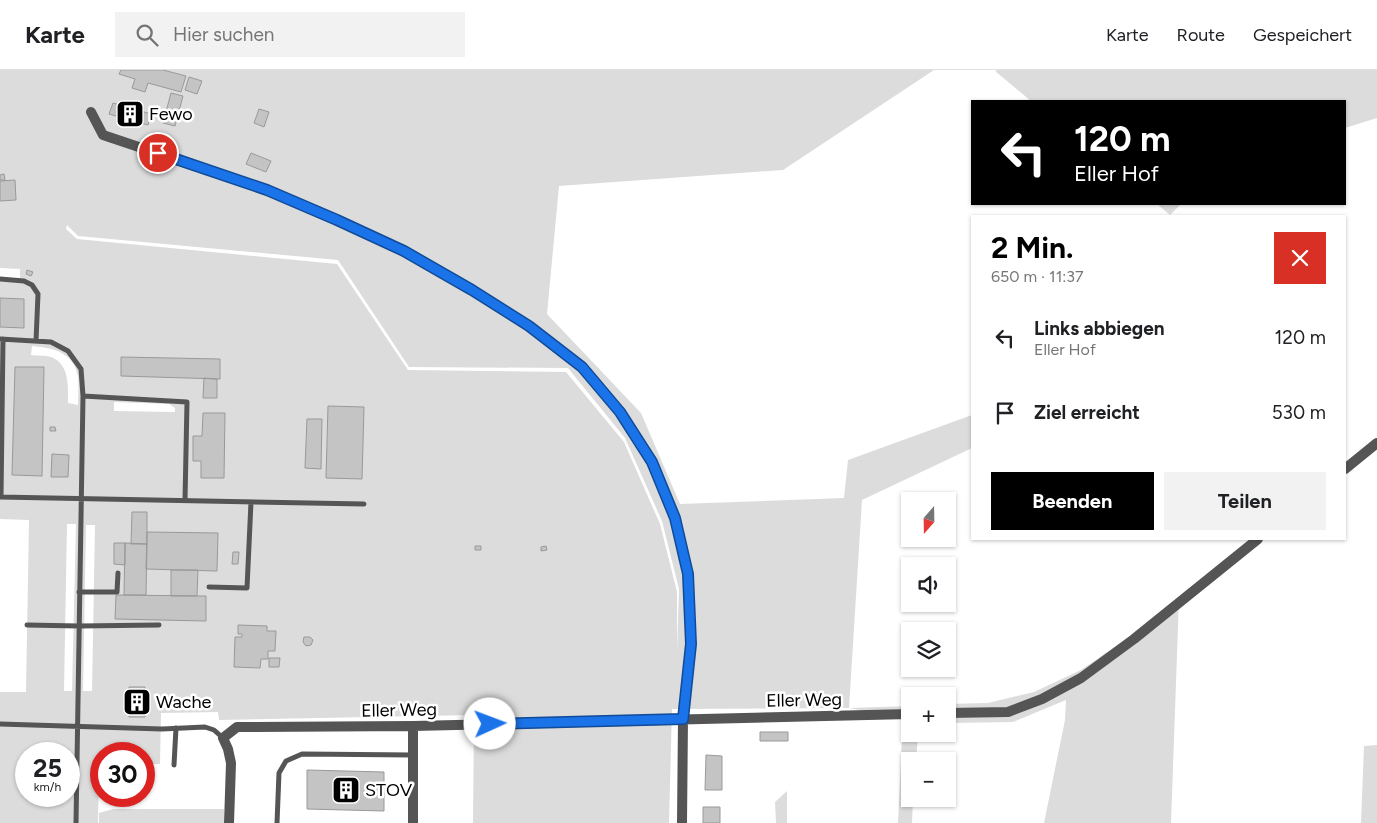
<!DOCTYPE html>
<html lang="de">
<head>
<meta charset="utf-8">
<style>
  :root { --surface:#fff; --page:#f2f2f2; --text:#202124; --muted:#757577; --line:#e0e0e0; --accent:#000 }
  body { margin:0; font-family:Figtree,sans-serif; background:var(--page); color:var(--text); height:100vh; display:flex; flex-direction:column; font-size:19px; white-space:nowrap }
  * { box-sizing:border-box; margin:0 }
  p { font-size:16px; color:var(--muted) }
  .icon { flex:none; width:28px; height:28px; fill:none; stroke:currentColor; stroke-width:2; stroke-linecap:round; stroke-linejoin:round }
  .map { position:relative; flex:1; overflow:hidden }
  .sheet { position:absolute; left:971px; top:145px; width:375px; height:325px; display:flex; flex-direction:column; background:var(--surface); border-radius:0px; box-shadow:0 1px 4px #0004 }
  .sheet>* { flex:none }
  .hud { position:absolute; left:971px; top:30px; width:375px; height:105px; border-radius:0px; box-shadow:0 1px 4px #0004; background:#000; color:#fff; overflow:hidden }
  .needle { width:32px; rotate:200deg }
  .buttons { position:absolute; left:901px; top:422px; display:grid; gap:10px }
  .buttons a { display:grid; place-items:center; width:55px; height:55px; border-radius:0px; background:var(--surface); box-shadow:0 1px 4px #0004; font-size:25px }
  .speed { position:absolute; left:15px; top:672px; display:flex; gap:10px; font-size:25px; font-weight:700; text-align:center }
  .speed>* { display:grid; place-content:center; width:65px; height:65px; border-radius:50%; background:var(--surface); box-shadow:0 1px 4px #0004; line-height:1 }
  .speed small { font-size:12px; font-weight:400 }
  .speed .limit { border:8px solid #d22; background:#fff; color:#111 }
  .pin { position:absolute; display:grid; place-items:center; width:42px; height:42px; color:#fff; margin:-21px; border:2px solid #fff; border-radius:50%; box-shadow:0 1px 5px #0007 }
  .me { position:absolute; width:55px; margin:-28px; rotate:88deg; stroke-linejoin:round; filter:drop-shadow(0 0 4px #0008) }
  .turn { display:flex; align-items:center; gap:18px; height:105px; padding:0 20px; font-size:22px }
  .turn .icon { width:65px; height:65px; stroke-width:2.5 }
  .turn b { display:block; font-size:35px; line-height:42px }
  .round { display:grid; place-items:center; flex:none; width:52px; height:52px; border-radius:0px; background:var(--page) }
  .head { display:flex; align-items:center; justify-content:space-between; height:85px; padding:0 20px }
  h1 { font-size:30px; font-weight:700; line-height:38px; color:var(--accent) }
  .button { display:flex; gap:10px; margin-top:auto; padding:10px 20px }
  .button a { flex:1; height:58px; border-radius:0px; background:var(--accent); color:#fff; font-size:20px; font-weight:700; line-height:58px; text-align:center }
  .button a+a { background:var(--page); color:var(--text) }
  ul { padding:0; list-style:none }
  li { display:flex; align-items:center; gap:15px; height:75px; padding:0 20px }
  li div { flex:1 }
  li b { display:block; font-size:19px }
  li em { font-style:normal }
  header { display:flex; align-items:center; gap:30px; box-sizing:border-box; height:70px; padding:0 25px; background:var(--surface); border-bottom:1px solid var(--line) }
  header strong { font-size:24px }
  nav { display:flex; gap:28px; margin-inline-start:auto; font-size:18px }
  .search { width:350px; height:45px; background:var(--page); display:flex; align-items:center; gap:12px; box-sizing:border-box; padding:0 18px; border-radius:0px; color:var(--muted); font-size:19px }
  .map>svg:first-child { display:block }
</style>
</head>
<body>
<header>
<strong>Karte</strong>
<div class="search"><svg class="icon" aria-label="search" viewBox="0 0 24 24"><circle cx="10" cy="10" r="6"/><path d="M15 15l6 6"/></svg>Hier suchen</div>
<nav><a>Karte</a><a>Route</a><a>Gespeichert</a></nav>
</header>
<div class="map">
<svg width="1377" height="753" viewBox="0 0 1377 753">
  <rect width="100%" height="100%" fill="#fff"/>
  <!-- green -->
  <path fill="#dcdcdc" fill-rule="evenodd" d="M0,0h934l-151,100 -224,16 -12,128 94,99 39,91 164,-6 4,-38 124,-45v33l-110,52 -13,208 61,-2v14l-61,-12 -177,1 -3,114h-196l1,-108 -255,5 -1,-8 -57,1 -1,51h-16v-10h-43v12l-2,1 -1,56h-98v-131h26l3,-172 -29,-1v-241h20v-9l-20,-1zM67,155l11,11 260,24 71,107 159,1 57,70 37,83 17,68 -2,62v-59l-17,-68 -36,-82 -58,-70 -158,-2 -71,-106 -260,-25 -11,-10zM32,276c21,2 42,6 46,31 1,9 0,19 0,28l-10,-2c0,-16 2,-39 -17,-46 -6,-2 -14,-1 -20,-2zM114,332l55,2 6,4v4l-61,-1zM67,454h9l-4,167h-8zM86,455h9l-3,166h-9zM26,684h43v42h-43z
    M998,0h379v48l-32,10v-27h-314l-36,-30z
    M1157,134h24l-11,11z
    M1179,528l-8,225h-127l21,-103 1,-20 -53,22 -65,1v-19l40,-1 46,-11 47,-22 66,-45z
    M902,665l16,1 -2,25h-6v38h3l-1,24h-14z
    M1377,675v78h-16l3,-77z
    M787,721v32h-11l-1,-21z
    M113,739h111v14h-125v-10z"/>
  <!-- building -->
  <path fill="#c4c4c4" stroke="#999" d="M121,0h42l23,6 -5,16 -33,-9 -3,9 -13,-4 3,-9 -16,-5z
    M189,7l13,4 -5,13 -12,-4z
    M171,23l12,3 -8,30 -12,-3z
    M113,33l38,11 -3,11 -39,-11z
    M259,39l10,3 -5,15 -10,-4z
    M251,83l20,8 -5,11 -20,-8z
    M4,104l1,6h-5v-5z
    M15,110l1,20 -16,1v-20z
    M27,200l6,2 -2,4 -5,-2z
    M0,228l24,1v29l-24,-1z
    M121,287l99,2v20l-99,-3z
    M15,297h29l-2,109 -30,-1z
    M204,308l13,1v19h-14z
    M328,336l36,1 -2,72 -36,-1z
    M203,343h22l-1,65h-23v-17h-8v-25h9z
    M307,349h15l-1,50 -16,-1z
    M50,357h5l1,4h-6z
    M52,384l17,1 -1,22h-17z
    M132,442h15v32h-16z
    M147,462l71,1 -1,38 -71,-2z
    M114,473h11v22l-11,-1z
    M125,473l22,1 -1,51h-22z
    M475,476h6v4h-6z
    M546,476l1,4 -6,1v-4z
    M233,482h6l-1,12h-6z
    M171,500h27l-1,26h-26z
    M116,525l90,1v25l-91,-2z
    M238,555l29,1v5h9l-1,20h-7v8h-7l-1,9 -26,-1 1,-30h7v-3h-4z
    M304,567h6l3,3 -2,5 -5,1 -3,-4z
    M269,588h11l-1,9h-10z
    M129,617h16v30h-16z
    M760,662h28v9h-28z
    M706,685l16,1v34h-17z
    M307,700l77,2v39l-77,-2z
    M703,737h17v16h-17z"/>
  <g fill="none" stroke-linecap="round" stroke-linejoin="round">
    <!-- lane -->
    <path stroke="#555" stroke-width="5" d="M0,209l24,2 8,4 6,9 -2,47
      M0,269l51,3 17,9 13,18 2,27 -7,427
      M83,326l104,6 -2,98
      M0,427l364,7
      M1,427l2,-158
      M209,517l38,1 4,-86
      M79,522h38l1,-19
      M27,555l52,1 80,-1
      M0,654l162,5 43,-2 9,3 9,8
      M174,695l2,-37
      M277,753l2,-50 7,-12 16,-7 111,1"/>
    <!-- street -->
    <path stroke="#555" stroke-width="10" d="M91,42l12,23 164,55 70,30 67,31 68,39 57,36 53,41 38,45 32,49 23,57 13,56 3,70 -8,75 -1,104
      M1345,399l32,-26
      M948,643l60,-1 34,-13 39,-21 53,-39 124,-100
      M229,753l2,-60 -3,-14 -5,-11 14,-11 176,-1 497,-12
      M413,753v-97"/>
  </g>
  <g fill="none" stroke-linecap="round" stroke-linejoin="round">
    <defs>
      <path id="route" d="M158,83l109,37 70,30 67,31 68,39 57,36 53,41 38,45 32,50 23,56 13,56 3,70 -8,75 -193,5"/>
    </defs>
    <!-- route casing -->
    <use href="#route" stroke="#114b97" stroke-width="12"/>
    <!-- route -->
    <use href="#route" stroke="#1a73e8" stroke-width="9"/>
  </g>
  <!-- icons -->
  <defs>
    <symbol id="building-square" viewBox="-11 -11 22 22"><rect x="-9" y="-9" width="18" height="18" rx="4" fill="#000" stroke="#fff"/><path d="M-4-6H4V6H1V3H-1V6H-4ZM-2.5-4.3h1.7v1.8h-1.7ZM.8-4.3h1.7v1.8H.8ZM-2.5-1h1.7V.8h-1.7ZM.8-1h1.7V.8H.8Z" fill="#fff"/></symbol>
  </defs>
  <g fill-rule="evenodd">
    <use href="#building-square" x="114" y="28" width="32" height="32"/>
    <use href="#building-square" x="121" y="616" width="32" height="32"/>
    <use href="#building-square" x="330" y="704" width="32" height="32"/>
  </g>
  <g text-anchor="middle" stroke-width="5" stroke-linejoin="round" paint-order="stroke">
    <!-- poi labels -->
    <g font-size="18" fill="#000" stroke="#fff" text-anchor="start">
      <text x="149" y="50">Fewo</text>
      <text x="156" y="638">Wache</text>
      <text x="365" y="726">STOV</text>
    </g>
    <!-- street labels -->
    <g font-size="18" fill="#000" stroke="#fff">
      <text transform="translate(804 630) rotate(-1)" y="6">Eller Weg</text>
      <text transform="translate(399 640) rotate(-1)" y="6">Eller Weg</text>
    </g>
  </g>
</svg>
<div class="buttons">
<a><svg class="needle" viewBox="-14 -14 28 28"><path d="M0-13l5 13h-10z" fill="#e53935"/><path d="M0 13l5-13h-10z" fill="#757577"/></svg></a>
<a><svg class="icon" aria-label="sound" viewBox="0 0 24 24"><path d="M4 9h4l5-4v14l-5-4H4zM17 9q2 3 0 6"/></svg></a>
<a><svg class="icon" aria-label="layers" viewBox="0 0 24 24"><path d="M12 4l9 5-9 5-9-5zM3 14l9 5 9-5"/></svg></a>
<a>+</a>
<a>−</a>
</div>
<div class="speed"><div>25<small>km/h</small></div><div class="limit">30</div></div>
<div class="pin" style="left:158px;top:83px;background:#d93025"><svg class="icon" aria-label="arrive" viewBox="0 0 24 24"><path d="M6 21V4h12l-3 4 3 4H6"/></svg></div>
<svg class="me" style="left:490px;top:654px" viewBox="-20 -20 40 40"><circle r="19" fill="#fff"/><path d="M0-13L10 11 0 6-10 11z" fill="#1a73e8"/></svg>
<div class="hud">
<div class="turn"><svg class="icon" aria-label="left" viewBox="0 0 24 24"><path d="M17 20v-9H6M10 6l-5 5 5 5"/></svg><div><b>120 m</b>Eller Hof</div></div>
</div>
<section class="sheet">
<div class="head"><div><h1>2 Min.</h1><p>650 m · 11:37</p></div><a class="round" style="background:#d93025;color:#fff"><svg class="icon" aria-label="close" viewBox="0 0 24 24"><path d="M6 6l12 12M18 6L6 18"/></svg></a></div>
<ul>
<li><svg class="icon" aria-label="left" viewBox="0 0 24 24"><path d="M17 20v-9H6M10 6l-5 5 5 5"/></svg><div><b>Links abbiegen</b><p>Eller Hof</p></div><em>120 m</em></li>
<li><svg class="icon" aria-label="arrive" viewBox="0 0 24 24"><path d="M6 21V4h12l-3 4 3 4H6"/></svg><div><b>Ziel erreicht</b></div><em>530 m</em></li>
</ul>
<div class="button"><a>Beenden</a><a>Teilen</a></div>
</section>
</div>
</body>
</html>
